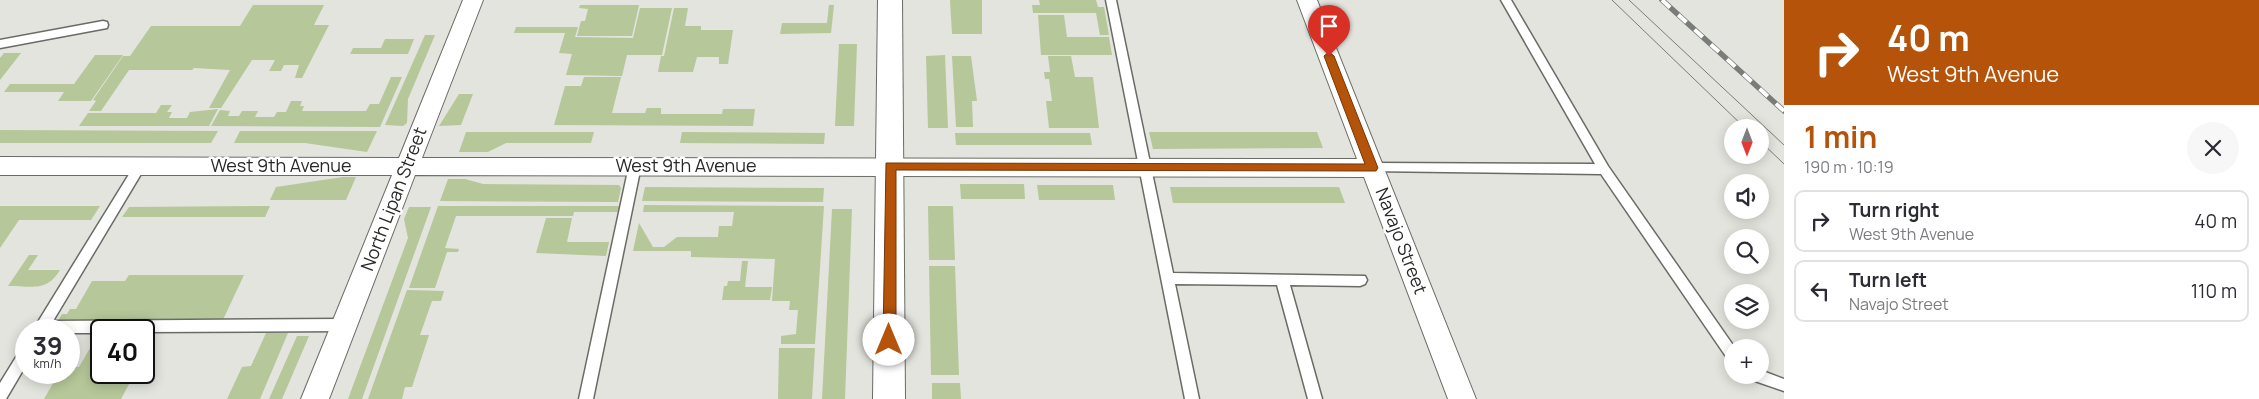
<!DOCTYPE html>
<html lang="en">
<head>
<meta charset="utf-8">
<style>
  :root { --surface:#fff; --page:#f7f7f7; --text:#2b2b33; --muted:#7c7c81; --line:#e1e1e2; --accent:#b45309 }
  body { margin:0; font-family:Manrope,sans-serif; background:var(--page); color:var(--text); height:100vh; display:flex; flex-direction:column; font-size:19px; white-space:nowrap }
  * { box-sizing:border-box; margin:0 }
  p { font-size:16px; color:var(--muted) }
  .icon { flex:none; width:28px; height:28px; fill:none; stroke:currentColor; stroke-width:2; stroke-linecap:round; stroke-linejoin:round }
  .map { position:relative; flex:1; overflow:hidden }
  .drawer { display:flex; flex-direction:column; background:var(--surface); width:475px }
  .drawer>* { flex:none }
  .hud { background:#b45309; color:#fff; overflow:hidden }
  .needle { width:32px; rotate:180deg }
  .fabs { position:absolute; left:1724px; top:119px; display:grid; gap:10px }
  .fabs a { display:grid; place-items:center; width:45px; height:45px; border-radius:50%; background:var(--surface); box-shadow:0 2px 12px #0003; font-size:25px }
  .speed { position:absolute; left:15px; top:319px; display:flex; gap:10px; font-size:25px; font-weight:700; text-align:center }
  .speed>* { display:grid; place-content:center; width:65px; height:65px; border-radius:50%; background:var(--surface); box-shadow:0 2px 12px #0003; line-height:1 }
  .speed small { font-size:12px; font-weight:400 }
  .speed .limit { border:2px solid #111; border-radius:8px; background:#fff; color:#111 }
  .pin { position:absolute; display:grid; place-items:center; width:42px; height:42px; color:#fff; margin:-51px -21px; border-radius:50% 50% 50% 0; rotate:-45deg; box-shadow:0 0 5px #0007 }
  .pin .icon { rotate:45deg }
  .me { position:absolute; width:55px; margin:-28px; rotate:0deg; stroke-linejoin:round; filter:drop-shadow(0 0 4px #0008) }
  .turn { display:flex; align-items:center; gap:18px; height:105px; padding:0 20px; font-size:22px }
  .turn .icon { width:65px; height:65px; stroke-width:2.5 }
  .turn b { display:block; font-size:35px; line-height:42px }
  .round { display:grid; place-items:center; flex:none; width:52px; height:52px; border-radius:26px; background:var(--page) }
  .head { display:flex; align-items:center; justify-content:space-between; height:85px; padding:0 20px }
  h1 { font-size:30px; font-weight:700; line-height:38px; color:var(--accent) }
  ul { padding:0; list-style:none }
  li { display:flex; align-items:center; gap:15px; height:62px; margin:0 10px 8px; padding:0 10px; border:2px solid var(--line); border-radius:10px }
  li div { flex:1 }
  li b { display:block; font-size:19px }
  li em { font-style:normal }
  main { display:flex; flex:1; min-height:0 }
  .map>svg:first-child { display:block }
</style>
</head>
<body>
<main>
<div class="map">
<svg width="1784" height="399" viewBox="0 0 1784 399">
  <rect width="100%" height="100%" fill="#e2e4dd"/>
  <!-- green -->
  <path fill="#b6c799" d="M950,0h32v34h-30z
    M1039,0h57l2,7h6l5,28h-9l-4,-22h-63l-1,-8h8z
    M253,5h71l-10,20h15l-27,53h-7l4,-13h-15l-3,6h-12l6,-11h-23l-31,48h-12l21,-38 -36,-2 -2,2h-63l-28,41h-12l7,-10 -3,-1 30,-44h7l21,-30h89z
    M580,5h59l-7,31h-55l4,-15h4l3,-12 -9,-1z
    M829,5h5l-3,28 -51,1 2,-11h45z
    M640,8h32l-10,47h-35l-5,21 -56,-1 6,-21 -13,-1 6,-20h-51l2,-6h62l-3,10 58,1z
    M674,8h14l-3,18h16v4h32l-5,34h-9v-7h-22l-4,15h-35l3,-16h3z
    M1038,15h26l3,22h42l3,18h-71z
    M425,35h10l-27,64 -1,24 -4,3 -18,-1z
    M385,39h29l-6,15h-58l3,-6h28z
    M839,44h18l-3,82h-19z
    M4,53h17l-21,27v-22z
    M95,55h28l-32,46h-33l6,-9h-60l6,-8h64z
    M945,55l3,73h-20l-2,-72z
    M952,56h19l6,45h-5l1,26h-17z
    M1048,56h23l4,21h18l6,51h-50l-3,-27h6l-3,-22h-4l-1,-7h6z
    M391,77h11l-22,50 -169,-1 9,-16 10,1 -2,5h11l3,-5h16l-3,6h19l3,-5h9l5,-11h11l-2,5h4l-2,5h64l4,-7h9z
    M584,77h37l-9,36h33l2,-5h14v6h61l1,-5h32l-2,17 -199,-1 11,-39h16z
    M459,94h14l-12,31 -22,1z
    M161,105h11l-5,7h5l-3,6h18l3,-6 28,-3 -9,17h-130l9,-13h68z
    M0,130l218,1 -7,12h-211z
    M240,131h137l-10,21 -62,-9h-71z
    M466,132h128l-3,11h-85l-18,9h-29z
    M682,132l143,1 -1,11 -144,-1z
    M1149,132h168l6,16 -170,1z
    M955,133h135l2,12h-136z
    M343,177h13l-10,23h-76l6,-13z
    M448,179h17l18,5 136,1 2,3 -3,14 -178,-1z
    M960,184h64l1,15h-64z
    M1037,185h76l2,15h-76z
    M645,187l179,1 -1,14 -181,-1z
    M1170,187h169l6,16h-172z
    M644,205l180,1 -9,138h-34v-8l15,-2 2,-24h-9l1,-9h-18l3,-42 -84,-2v-6h-58l6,-28 14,24h11l13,-10h41l1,-11h13l2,-14h-91z
    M0,206h100l-9,14h-72l-19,28z
    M270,206l-5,11h-143l7,-10z
    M438,206h182l-1,6h-45l-1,4h-117l-11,32 14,1 -1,3h-11l-12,36h-26z
    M928,206h25l2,54h-26z
    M409,207h22l-69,192h-14l60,-161 -4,-19z
    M832,209h20l-7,190h-23z
    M546,218h26l-5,24h42l-3,14 -70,-3z
    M29,255h9l-10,15h32c-13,22 -28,16 -52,16z
    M742,261h6l-3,26h27l-2,13h-48l2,-14h3l1,-5h12z
    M929,266h26l4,109h-28z
    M129,275h115l-23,49h-165l6,-10h5l3,-5h6l16,-28h33z
    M407,290l37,1 -3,10h-9l-12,34h9l-17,52h-7l-3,12h-34z
    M266,333h22l-28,66h-33l15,-32 9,-1z
    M97,336h4v36l34,1 -14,26h-77l15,-26 10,-1v-5h10z
    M297,336h12l-27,63h-13z
    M779,348h36l-3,51h-34z
    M932,383h28l1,16h-29z"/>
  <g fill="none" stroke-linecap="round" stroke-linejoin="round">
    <defs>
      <path id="service" d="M1106,0h10l57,273 192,3 2,4 -2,4 -5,2 -70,-1 32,114h-14l-31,-114 -102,-1 24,115h-14z
        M1501,0h10l97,166 127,182h-3v12l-5,-2 -126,-184 -233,-3 -2,-3 6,-5 223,1z
        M103,21l4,1 1,3 -1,3 -107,20v-8z
        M140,161l4,2 2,3 -2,3 -91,152 291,-2 5,2 2,4 -2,4 -5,2 -200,1v-2h-43v3h-32v-3h-36l103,-167z
        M635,161l6,5 -48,233h-14l50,-233z
        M26,347v18l-20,34h-6v-16l21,-34z
        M1760,370l24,9v12l-32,-11 -2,-5h10z"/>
      <path id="minor" d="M463,0h20l-61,158 935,1 -60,-159h20l159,399h-28l-84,-222 -949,-2 -86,224h-28l91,-224h-392v-18l399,1z"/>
      <path id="tertiary" d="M878,0h24l3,399h-32z"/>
    </defs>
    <!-- service casing -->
    <use href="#service" stroke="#696c66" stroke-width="3"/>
    <!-- minor casing -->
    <use href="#minor" stroke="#696c66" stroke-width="2"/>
    <!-- tertiary casing -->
    <use href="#tertiary" stroke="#696c66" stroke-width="2"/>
    <!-- service -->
    <use href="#service" fill="#fff" fill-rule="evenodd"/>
    <!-- minor -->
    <use href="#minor" fill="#fff" fill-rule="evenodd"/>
    <!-- tertiary -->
    <use href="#tertiary" fill="#fff" fill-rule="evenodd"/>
    <!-- tram -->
    <path stroke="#7a7c78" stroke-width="1" d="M1612,0l133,128
      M1629,0l155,145
      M1760,141l24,23"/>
    <defs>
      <path id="rail" d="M1662,0l122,111"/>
    </defs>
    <!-- rail casing -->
    <use href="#rail" stroke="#7a7c78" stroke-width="5.5"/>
    <!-- rail -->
    <use href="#rail" stroke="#fff" stroke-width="4" stroke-dasharray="11" stroke-linecap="butt"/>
  </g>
  <!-- route -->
  <path fill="#b45309" stroke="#753606" d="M1329,52l5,4 44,112 -2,3 -480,-1v170l-7,6 -4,-2 -2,-4 3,-177 479,1 -41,-108z"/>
  <g text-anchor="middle" stroke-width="5" stroke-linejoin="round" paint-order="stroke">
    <!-- street labels -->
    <g font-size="18" fill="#282927" stroke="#fff">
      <text x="281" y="172">West 9th Avenue</text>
      <text x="686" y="172">West 9th Avenue</text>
      <text transform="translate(394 199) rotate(-69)" y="6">North Lipan Street</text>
      <text transform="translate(1401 241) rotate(69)" y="6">Navajo Street</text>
    </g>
  </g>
</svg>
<div class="fabs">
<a><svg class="needle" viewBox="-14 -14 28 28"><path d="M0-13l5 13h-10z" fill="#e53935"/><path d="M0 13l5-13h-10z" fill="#7c7c81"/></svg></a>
<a><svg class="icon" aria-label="sound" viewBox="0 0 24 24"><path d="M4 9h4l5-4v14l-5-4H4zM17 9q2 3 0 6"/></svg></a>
<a><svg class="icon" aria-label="search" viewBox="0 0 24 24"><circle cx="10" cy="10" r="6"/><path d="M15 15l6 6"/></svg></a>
<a><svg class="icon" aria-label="layers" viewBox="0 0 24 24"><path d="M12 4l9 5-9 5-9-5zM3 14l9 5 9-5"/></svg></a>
<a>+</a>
</div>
<div class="speed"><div>39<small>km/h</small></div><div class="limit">40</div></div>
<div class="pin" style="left:1329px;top:56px;background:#d93025"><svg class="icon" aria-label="arrive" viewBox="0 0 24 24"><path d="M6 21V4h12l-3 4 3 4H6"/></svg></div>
<svg class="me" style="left:889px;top:340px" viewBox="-20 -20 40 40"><circle r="19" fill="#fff"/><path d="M0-13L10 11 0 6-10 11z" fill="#b45309"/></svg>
</div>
<section class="drawer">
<div class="hud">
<div class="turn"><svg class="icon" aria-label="right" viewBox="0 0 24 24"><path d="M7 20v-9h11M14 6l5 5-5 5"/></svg><div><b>40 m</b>West 9th Avenue</div></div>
</div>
<div class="head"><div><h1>1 min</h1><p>190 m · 10:19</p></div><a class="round"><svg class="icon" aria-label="close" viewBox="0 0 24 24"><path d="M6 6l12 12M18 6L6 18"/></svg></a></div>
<ul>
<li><svg class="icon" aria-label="right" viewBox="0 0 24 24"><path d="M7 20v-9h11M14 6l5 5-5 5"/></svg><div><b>Turn right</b><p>West 9th Avenue</p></div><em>40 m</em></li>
<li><svg class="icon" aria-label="left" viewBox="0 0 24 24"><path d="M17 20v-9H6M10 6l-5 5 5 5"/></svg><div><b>Turn left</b><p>Navajo Street</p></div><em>110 m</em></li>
</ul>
</section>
</main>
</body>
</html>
